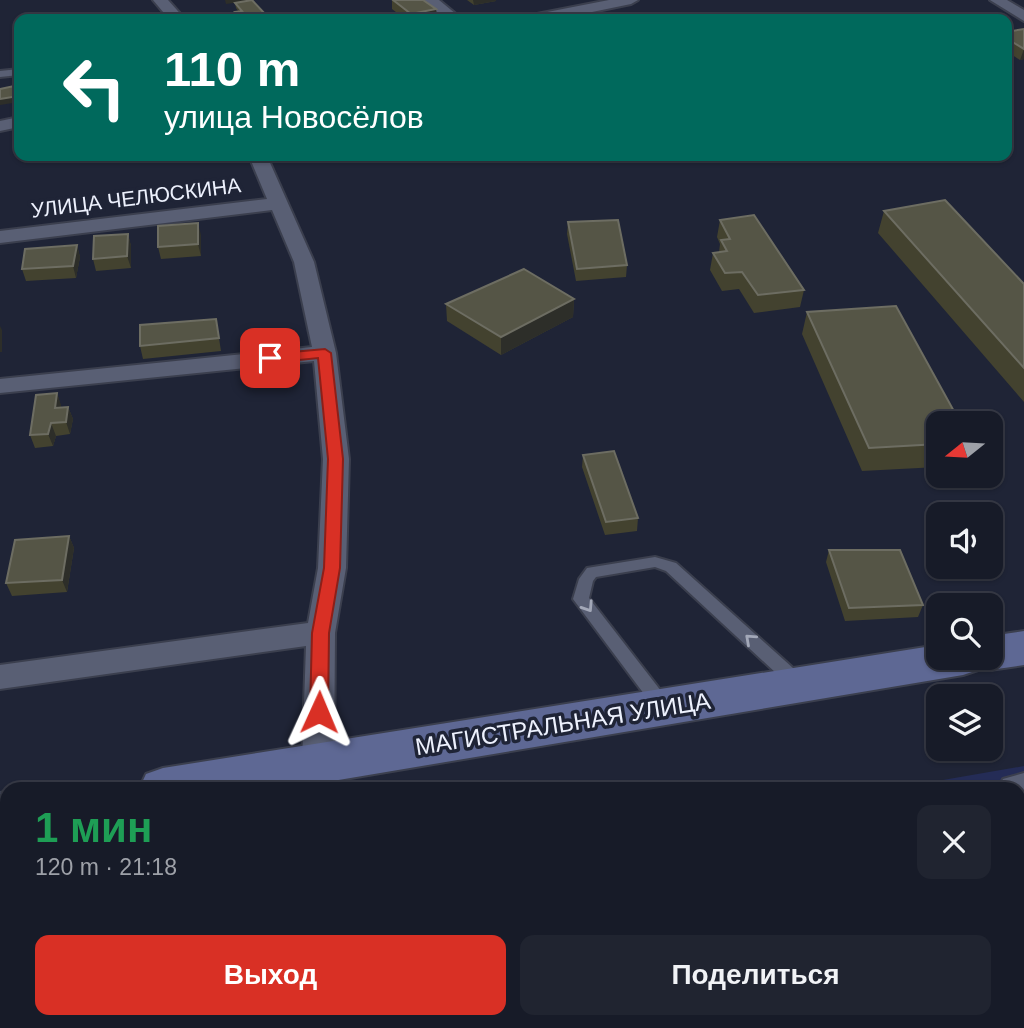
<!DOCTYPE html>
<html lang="ru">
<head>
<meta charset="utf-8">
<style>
  :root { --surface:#171b28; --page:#202430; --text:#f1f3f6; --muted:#9ea1a8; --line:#363945; --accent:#d93025 }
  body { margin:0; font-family:Helvetica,sans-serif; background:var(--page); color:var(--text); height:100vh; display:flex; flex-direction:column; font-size:26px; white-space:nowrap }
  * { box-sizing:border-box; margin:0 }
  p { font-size:23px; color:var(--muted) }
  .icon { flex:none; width:38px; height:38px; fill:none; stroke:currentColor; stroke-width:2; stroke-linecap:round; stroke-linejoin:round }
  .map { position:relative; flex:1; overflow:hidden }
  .panel { position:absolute; left:0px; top:782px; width:1026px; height:247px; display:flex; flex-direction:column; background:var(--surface); border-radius:21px 21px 0 0; box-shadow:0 2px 5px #0004,0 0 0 2px var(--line) }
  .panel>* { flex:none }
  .guide { position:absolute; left:14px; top:14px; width:998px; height:147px; border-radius:14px; box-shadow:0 2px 5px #0004,0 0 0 2px var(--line); background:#00695c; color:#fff; overflow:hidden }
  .needle { width:46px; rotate:252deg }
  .fabs { position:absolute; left:926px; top:411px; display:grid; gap:14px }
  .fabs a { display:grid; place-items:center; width:77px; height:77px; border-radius:14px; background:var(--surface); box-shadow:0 2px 5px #0004,0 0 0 2px var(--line); font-size:35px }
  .pin { position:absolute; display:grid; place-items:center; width:60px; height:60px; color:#fff; margin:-30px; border-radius:14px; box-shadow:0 4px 10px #0006 }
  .me { position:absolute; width:77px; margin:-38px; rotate:1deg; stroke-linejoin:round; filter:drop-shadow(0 0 5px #0008) }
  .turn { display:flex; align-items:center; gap:24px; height:147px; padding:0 35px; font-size:32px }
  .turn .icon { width:91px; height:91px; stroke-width:2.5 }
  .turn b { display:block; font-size:49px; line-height:60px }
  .round { display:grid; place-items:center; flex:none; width:74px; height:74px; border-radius:14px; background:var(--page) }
  .headline { display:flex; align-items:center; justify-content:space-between; height:119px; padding:0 35px }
  h1 { font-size:42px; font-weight:700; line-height:52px; color:#1e9e55 }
  .primary-button { display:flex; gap:14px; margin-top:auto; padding:14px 35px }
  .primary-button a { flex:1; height:80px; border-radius:14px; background:var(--accent); color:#fff; font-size:28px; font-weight:700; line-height:80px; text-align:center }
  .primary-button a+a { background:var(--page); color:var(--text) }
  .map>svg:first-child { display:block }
</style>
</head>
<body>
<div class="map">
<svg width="1024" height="1028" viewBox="0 0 1024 1028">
  <rect width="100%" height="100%" fill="#1f2436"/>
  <!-- green -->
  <path fill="#242c56" d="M1024,766v262h-1024v-84l7,-1v79h1011v-233h-127z"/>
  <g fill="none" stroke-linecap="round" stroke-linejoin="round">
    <defs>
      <path id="service" d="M19,69v6l-19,2v-6z
        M655,557l21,6 127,114 2,5 -2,5 -6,1 -6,-1 -125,-116 -11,-4 -59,10 -3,4 -4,17 79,102 2,5 -2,5 -6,2 -6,-2 -83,-111 6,-20 8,-11z"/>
      <path id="minor" d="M153,0h15l17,19h-16z
        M423,0h16l23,19h-17z
        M609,0h29l-7,4 -73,15h-29l8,-5z
        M990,0h17l17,10v11z
        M19,117v10l-19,4v-10z
        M249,156h18l47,106 22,91 13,106 -3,109 -11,65 -1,131 -5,10 -11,4 -11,-4 -5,-10 4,-118 -306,43v-24l308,-42 10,-55 5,-109 -9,-98 -314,32v-14l312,-32 -18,-85 -22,-52 -272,33v-12l267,-32z
        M1024,773v28l-6,1v-13h-20l5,-10z
        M7,955v36l-7,1v-36z"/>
      <path id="secondary" d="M1024,631v34l-34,5 -10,-3 -2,3 -15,5 -678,114h-146l7,-15 17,-6 775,-123v13h52v-22z
        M7,792v44l-7,1v-44z"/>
    </defs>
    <!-- service casing -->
    <use href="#service" stroke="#3b3f4e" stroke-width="4"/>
    <!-- minor casing -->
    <use href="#minor" stroke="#3b3f4e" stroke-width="4"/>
    <!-- secondary casing -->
    <use href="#secondary" stroke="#3b3f4e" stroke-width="4"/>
    <!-- service -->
    <use href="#service" fill="#595f74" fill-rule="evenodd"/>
    <!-- minor -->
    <use href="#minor" fill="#595f74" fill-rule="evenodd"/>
    <!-- secondary -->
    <use href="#secondary" fill="#5e6894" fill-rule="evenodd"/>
  </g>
  <!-- wall -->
  <path fill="#43422f" d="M392,0h31l13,9 1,10h-32l-13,-10z
    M467,0h29v1l-22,4z
    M235,3l31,14 2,2h-30l-2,-1 -1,-6h4l-3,-4z
    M1024,29v30l-4,1 -14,-9v-19z
    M884,211l140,73v118l-146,-169z
    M720,220l84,70 -4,17 -46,6 -15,-24 -17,2 -12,-21 3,-17 6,-1 1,-8 -3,-7z
    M568,222l59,43 -1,12 -50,4 -9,-47z
    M128,234l3,12v22l-35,3 -3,-12z
    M201,235v21l-40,3 -3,-12z
    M77,245l3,12 -4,21 -50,3 -4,-12z
    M574,299l-1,18 -72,38 -54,-34 -1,-17z
    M807,312l131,112v43l-76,4 -60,-137z
    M216,319l5,32 -78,8 -3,-13z
    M57,393l4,14h7l5,12 -3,15 -14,2 -3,10 -18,2 -5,-13z
    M583,455l55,63 -1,13 -32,4 -23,-68z
    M69,536l5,12 -7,44 -55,4 -6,-13z
    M829,550l94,55 -5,12 -73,4 -19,-59z"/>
  <!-- shaded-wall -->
  <path fill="#2d2e29" d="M225,0h23v1l-22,3z
    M473,0h23v1l-22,4z
    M436,9l1,10h-26v-5z
    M265,14l1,5h-24z
    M1024,49v10l-4,1z
    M19,96v6l-19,3v-6z
    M198,223l3,12v21l-3,-12z
    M128,234l3,12v22l-4,-12z
    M77,245l3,12 -4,21 -3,-12z
    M574,299l-1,18 -72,38v-18z
    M0,326l2,4v22h-2z
    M57,393l4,12 -1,15 -5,-12z
    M68,407l5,12 -3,15 -4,-12z
    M51,423l5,13 -3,10 -5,-12z
    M69,536l5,12 -7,44 -5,-12z"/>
  <!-- building -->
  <path fill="#555546" stroke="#6d6d62" stroke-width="2" d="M252,0l13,14 -24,5 -6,-7 7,-1 -7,-8z
    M393,0h30l13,9 -25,5z
    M265,17l4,2h-18z
    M1024,29v20l-18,-11v-6z
    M19,85v11l-19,3v-10z
    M945,200l79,84v84l-140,-157z
    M754,215l50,75 -46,5 -16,-23 -17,1 -12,-20 14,-2 -6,-11 9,-1 -10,-19z
    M618,220l9,45 -50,4 -9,-47z
    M198,223v21l-40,3v-21z
    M128,234l-1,22 -34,3 1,-23z
    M77,245l-4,21 -51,3 3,-20z
    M524,269l50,30 -73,38 -55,-33z
    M896,306l65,118h-23v20l-69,4 -62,-136z
    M216,319l3,19 -79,8v-21z
    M57,393l-2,15 13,-1 -2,15 -15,1 -3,11 -18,1 6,-40z
    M614,451l24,67 -32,4 -23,-67z
    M69,536l-7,44 -56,3 9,-43z
    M829,550h71l23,55 -74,3z"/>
  <!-- one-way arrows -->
  <defs><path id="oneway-chevron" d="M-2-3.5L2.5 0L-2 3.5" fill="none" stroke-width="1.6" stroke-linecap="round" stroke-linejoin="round" transform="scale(1.75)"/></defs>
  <g stroke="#a3a8b8">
    <use href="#oneway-chevron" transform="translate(588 607) rotate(57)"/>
    <use href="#oneway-chevron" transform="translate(750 639) rotate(-138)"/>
  </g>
  <!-- route -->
  <path fill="#d93025" stroke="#8d1f18" stroke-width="2" d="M325,349l6,4 12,106 -3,109 -11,65 -1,79 -2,5 -7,2 -7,-2 -2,-5 2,-79 12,-65 4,-109 -10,-101 -48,5 -7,-5 7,-4z"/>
  <g text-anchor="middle" stroke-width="7" stroke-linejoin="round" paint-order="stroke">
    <!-- far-street labels -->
    <g font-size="21" fill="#edf1fd" stroke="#1f2436">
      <text transform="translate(136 198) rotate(-7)" y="7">УЛИЦА ЧЕЛЮСКИНА</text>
    </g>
    <!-- street labels -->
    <g font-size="24" fill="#edf1fd" stroke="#1f2436">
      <text transform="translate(563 724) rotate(-9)" y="8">МАГИСТРАЛЬНАЯ УЛИЦА</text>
    </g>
  </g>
</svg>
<div class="fabs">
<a><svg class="needle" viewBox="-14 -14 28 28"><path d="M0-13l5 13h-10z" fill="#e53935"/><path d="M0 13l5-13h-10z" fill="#9ea1a8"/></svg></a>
<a><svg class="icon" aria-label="sound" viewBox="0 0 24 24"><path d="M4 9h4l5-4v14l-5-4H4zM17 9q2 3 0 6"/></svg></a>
<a><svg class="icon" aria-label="search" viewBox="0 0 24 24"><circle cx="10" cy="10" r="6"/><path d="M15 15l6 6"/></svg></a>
<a><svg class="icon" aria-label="layers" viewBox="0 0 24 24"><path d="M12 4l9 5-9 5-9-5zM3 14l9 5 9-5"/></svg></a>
</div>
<div class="pin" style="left:270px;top:358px;background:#d93025"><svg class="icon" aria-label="arrive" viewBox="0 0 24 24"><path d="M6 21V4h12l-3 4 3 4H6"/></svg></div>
<svg class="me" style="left:319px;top:712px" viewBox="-20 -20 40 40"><path d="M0-17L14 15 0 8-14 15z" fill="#d93025" stroke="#fff" stroke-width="4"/></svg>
<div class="guide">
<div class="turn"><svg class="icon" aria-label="left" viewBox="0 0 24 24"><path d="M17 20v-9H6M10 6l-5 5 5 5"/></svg><div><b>110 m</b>улица Новосёлов</div></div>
</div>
<section class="panel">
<div class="headline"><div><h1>1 мин</h1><p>120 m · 21:18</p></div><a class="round"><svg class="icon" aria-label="close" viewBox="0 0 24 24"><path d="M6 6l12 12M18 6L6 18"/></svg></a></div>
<div class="primary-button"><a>Выход</a><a>Поделиться</a></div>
</section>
</div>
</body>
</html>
